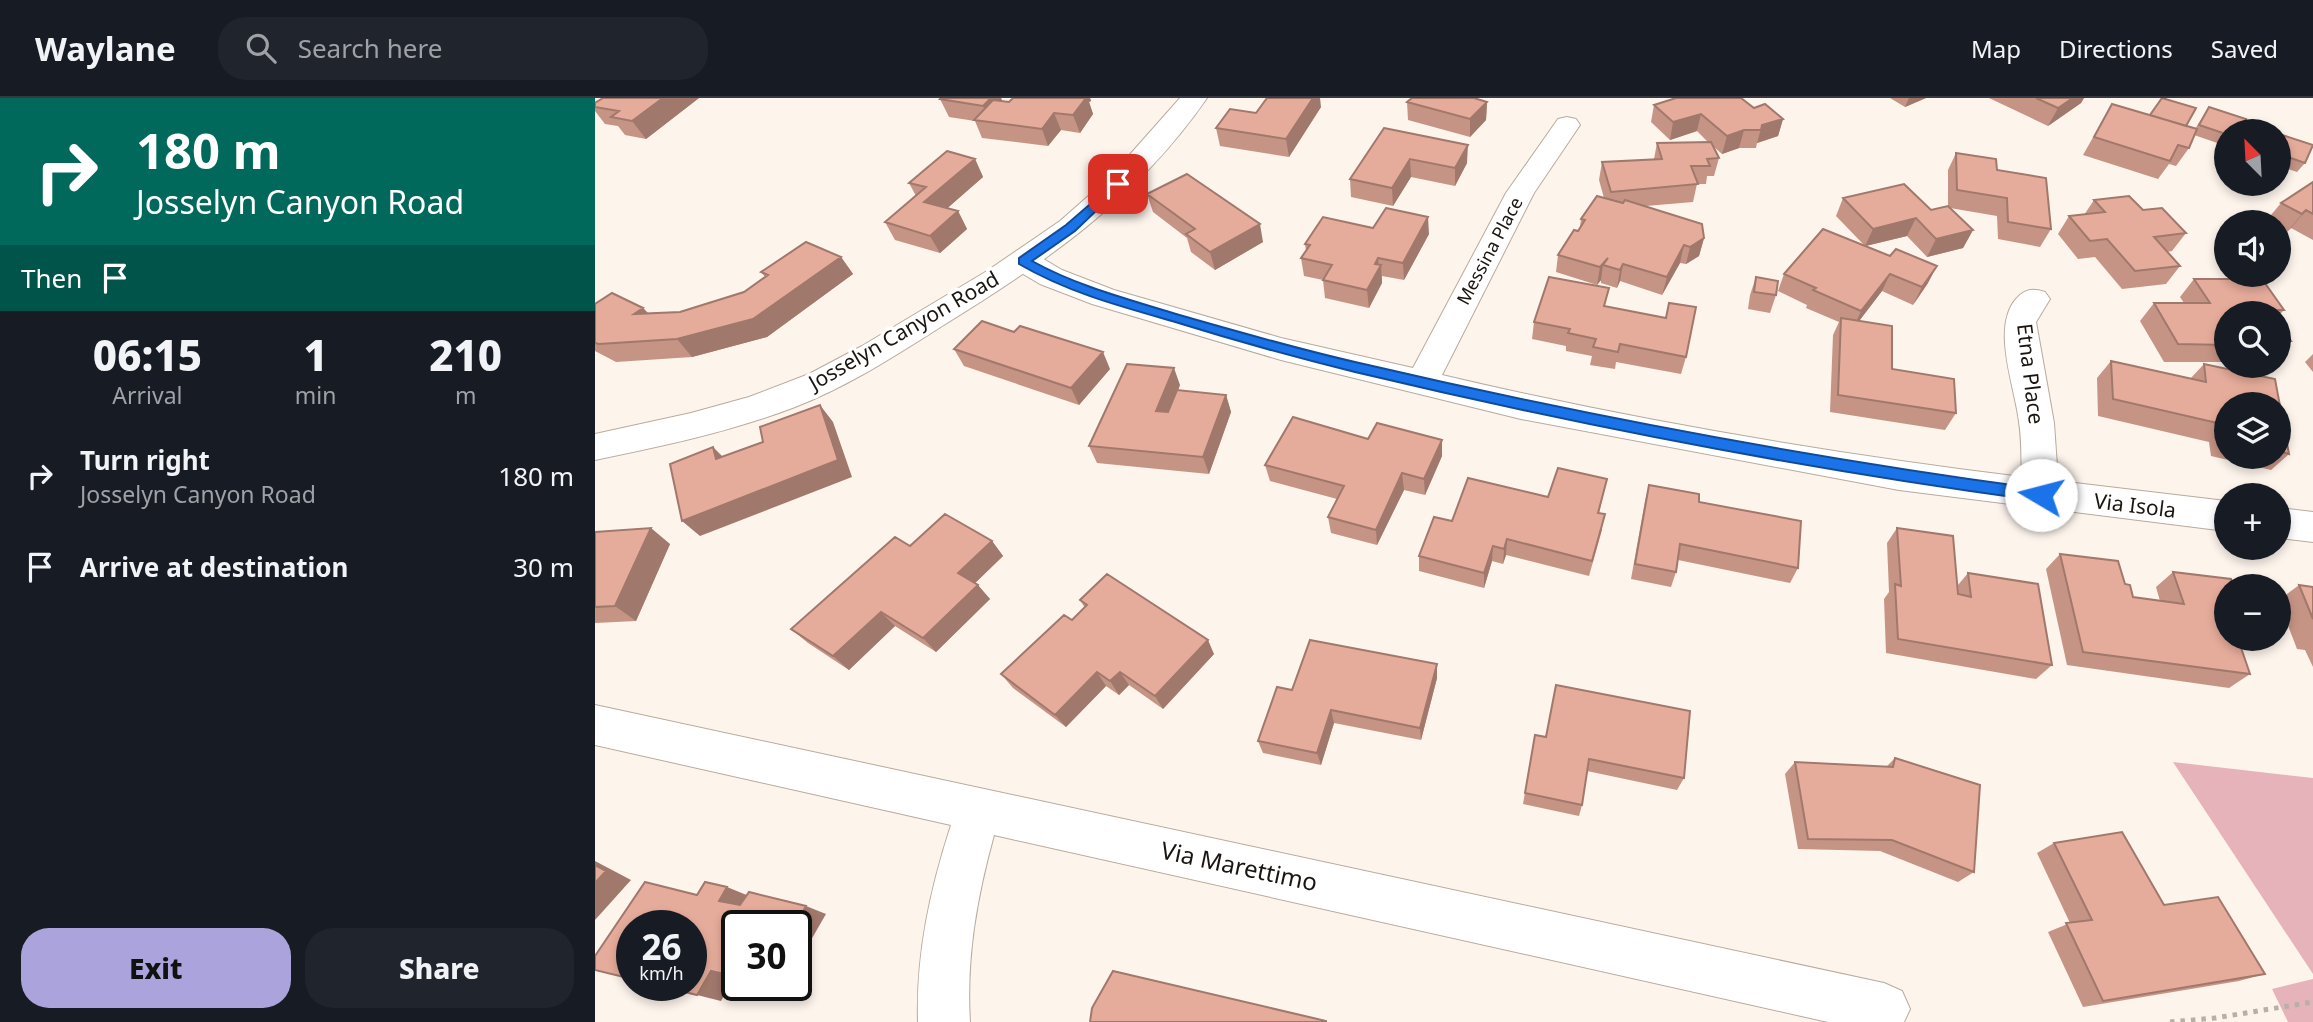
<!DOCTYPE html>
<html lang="en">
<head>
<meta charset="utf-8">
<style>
  :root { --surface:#171b24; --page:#20242c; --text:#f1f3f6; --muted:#9ea1a6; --line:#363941; --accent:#aba3db }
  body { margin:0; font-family:"Noto Sans",sans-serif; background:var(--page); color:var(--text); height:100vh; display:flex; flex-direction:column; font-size:26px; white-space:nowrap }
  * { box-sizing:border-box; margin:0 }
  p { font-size:23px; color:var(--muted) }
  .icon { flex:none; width:38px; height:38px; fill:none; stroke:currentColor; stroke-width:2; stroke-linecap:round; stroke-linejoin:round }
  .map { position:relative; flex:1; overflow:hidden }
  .sheet { display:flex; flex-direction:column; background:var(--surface); width:595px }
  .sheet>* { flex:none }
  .top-card { background:#00695c; color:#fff; overflow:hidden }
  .needle { width:46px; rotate:336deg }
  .fabs { position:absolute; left:1619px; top:21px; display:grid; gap:14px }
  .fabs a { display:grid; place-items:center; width:77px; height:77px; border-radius:50%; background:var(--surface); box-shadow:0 4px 10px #0003; font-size:35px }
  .speed { position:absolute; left:21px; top:812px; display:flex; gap:14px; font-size:35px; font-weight:700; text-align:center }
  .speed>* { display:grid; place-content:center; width:91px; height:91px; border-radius:50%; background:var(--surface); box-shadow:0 4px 10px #0003; line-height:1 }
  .speed small { font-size:18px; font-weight:400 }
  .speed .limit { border:4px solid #111; border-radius:10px; background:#fff; color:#111 }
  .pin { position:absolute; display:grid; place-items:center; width:60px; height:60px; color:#fff; margin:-30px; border-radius:14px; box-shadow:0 4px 10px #0006 }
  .me { position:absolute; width:77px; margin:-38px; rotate:278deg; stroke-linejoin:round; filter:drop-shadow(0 0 5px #0008) }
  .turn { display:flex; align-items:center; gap:24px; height:147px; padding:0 21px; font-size:32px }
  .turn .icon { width:91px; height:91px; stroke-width:2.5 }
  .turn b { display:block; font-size:49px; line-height:60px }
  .then { display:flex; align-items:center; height:66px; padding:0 21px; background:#0003; gap:14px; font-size:26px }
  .eta { display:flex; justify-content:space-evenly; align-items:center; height:119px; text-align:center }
  .eta b { font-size:42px; font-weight:800; line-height:49px }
  .action { display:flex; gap:14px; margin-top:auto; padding:14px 21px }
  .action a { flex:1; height:80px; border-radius:28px; background:var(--accent); color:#111; font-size:28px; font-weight:800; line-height:80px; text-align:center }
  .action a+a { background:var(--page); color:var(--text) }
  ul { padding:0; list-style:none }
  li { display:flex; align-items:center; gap:21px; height:91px; padding:0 21px }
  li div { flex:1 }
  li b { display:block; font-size:26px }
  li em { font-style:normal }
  header { display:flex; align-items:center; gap:42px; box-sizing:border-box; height:98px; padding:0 35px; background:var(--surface); border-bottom:2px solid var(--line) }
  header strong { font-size:33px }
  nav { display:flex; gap:38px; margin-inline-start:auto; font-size:24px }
  .search { width:490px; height:63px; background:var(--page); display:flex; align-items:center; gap:18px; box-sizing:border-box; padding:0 24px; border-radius:28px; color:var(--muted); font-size:26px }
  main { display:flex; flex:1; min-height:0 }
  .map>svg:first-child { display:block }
</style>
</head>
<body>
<header>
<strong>Waylane</strong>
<div class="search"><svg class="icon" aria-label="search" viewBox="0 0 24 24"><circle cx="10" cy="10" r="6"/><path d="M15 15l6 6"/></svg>Search here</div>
<nav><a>Map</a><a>Directions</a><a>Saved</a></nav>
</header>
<main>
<section class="sheet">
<div class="top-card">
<div class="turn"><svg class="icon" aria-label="right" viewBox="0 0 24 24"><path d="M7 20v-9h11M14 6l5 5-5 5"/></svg><div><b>180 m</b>Josselyn Canyon Road</div></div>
<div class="then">Then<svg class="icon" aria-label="arrive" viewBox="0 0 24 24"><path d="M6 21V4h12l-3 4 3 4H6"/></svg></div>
</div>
<div class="eta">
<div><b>06:15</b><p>Arrival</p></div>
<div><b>1</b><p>min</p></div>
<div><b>210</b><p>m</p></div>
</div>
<ul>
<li><svg class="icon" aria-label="right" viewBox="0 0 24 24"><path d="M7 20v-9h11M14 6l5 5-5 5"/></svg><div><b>Turn right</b><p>Josselyn Canyon Road</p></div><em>180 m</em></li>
<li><svg class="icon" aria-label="arrive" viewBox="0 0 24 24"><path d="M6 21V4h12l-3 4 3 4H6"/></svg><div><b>Arrive at destination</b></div><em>30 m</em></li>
</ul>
<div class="action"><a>Exit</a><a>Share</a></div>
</section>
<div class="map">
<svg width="1718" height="924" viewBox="0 0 1718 924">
  <rect width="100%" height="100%" fill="#fdf4ec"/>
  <!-- green -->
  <path fill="#e7b3bb" d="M1578,664l140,16v196z
    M1718,881v43h-25l-16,-33z"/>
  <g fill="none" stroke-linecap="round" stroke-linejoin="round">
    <defs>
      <path id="minor" d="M972,19l9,2 4,6 -46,68 -92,182c191,45 385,78 580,102 -1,-19 0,-37 -3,-55 -4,-35 -28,-94 -3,-123 9,-10 16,-11 29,-7l5,7 -14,23 18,101 4,58 168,20v30l-327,-41 -378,-71 -240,-59 -189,-56 -52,-20 -27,-16 -4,-7 4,-7 11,-3 11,3 27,16 52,20 167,48 132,30 93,-175 52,-74z
        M1684,410l34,4v30l-34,-4z
        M0,607l1289,278 18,8 8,18 -6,13h-76l-834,-187c-17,62 -28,122 -24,187h-52c-2,-68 12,-132 33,-197l-356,-80z"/>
      <path id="tertiary" d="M585,0h27c-72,104 -163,165 -268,230 -46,29 -92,59 -144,79 -65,25 -132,39 -200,53v-26l96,-21 58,-16 60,-23 53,-28 125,-75 73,-50 50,-44z"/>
    </defs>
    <!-- minor casing -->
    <use href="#minor" stroke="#b9aa9d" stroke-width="2"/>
    <!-- tertiary casing -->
    <use href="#tertiary" stroke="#b9aa9d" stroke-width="2"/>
    <!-- path -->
    <path stroke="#b7b0a9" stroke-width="5" stroke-dasharray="4.5 6" stroke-linecap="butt" d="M1575,924l45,-4 98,-16"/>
    <!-- minor -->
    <use href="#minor" fill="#fff" fill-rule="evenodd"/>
    <!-- tertiary -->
    <use href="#tertiary" fill="#fff" fill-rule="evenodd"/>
  </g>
  <!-- wall -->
  <path fill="#c69485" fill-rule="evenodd" d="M8,0h96l-53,41 -21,-4 -7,-9 -13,-2 -10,-13v-8z
    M346,0h60l1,3 7,1 4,-4h77l1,3 -2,1 4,12 -13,19 -19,-3 -13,16 -66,-8 -7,-17 -26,-4 -9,-18z
    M817,0h66l-1,1 10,3 -1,18 -16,17 -62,-17 -1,-18z
    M1295,0h36l-21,9z
    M1394,0h95l-3,5 -33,23z
    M1517,6l83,25 14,-22 17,24v15l-32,-11 -5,13 -13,18 -7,-2 -11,15 -75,-24z
    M1059,7l100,3 29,11 -5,17 -21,7 -1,5h-17l-17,6 -9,-8 6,12 -5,18h-7l-1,8h-9l-4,18 -47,4 58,32 -5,18 -13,8 -6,-1 -18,32 -42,-14 -3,7 -16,-5v-3l-4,5 -41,-13 2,-17 20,-24 2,-4 1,-8 23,-21 -5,-18 3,-18 52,-3 3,-16 51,-1 -11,-11 -27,9 -19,-18z
    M726,9l-32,50 -69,-11 -4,-18 40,-15z
    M789,30l83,35 -12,23 -44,-9 -18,29 -42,-9 -1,-18z
    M1684,36l26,29 -8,9 -18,-6z
    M1361,55l41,17 54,59 -11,18 -42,-8 -1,-23 -47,-8 23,22 -10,18 -36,9 -20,-21 -41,10 62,37 -15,22 -31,-14 -23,30 33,48 64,44 -11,17 -115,-18 3,-77 6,-13 -33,-14 1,-3 -29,-14 6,-17 80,-29 -28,-29 7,-18 88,12 17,-4v-36z
    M380,61l8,18 -36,31 11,3 9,18 -27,24 -45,-13 -10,-18 31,-26 -7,-13z
    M1718,84v58l-22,-12 -4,4 -8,-4v-6h-11l-2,-1 15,-18z
    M552,96l116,48 -48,28 -24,-18 -4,-14 -34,-26z
    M1499,102l49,10 43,23 -14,18 -5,1 13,14 -14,18 -44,5 -27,-32 -17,2 -20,-25 11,-18 15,-1z
    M778,130l56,6 -25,46 -22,-4v7l-13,25 -44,-10 -2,-18 -19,-4 -3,-18 5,-7 -1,-7z
    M246,159l12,17 -86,63 -75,20 -76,5 -21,-11v-47l48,4 5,5 32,-1 64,-20 21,-15 -4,-5z
    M1161,179l20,18 -6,18 -22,-4 2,-14z
    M1599,181l90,31 -5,5v-2h-53v49h-62l-24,-41 14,-18h30l-4,-6z
    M1011,208l80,51 -5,17 -65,-12 -1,7 -25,-4 2,-9 -26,-5v-5l-34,-7 2,-17z
    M1684,225l12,18 -12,13z
    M359,251l156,20 -31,36 -115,-39z
    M1718,256v18l-8,-10z
    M1516,263l79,18 14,-15 71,15 14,75 -18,16 -60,-14 -2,-14 -111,-26 -1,-38zM1631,306h53v53h-53z
    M585,287l-2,5 48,5 5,17 -22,62 -112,-11 -8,-17z
    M773,341l74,17 -17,39 -21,-5 -27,55 -46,-12 -3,-16 9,-18 -67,-18 -5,-16z
    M1012,381l-8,34 3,17 -13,46 -83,-21 -3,9 -11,-3 -8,27 -65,-17v-15l33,-35 96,-24z
    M1054,387l50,17 99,66 -8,15 -112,-23 -2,12 -5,15 -40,-8 14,-78z
    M1302,430l61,57 10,-12 84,92 -16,14 -150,-26 -2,-54 5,-7 -2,-49z
    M0,434l75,12 -34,77 -41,2z
    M397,443l11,15 -28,27 15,16 -54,53 -41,-26 -46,44 -41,-27 -17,-14 119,-83z
    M1465,456l65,30 8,13 27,4 -4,-14 17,-15 53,67 24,35 -21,14 -162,-23 -21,-96z
    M1704,487l14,2v80l-8,-17 -8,-1 -18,-47v-2z
    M485,502l134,54 -51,55 -34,-24 -10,10 -13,-9 -40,41 -53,-39 -12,-14 71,-54 13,-12z
    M842,566v14l-16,62 -87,-17 -13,42 -58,-12 -5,-12 34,-51z
    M940,637l11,2 138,41 -7,12 -90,-19 -5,34 -3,11 -56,-12z
    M1300,660l79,114 -16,10 -78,-31 -82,-2 -13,-75 10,-12 91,5z
    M1459,745l110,62 101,69 -26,7 -156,26 -35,-75 22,-9 -33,-70z"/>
  <!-- shaded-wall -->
  <path fill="#a1786c" d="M68,0h36l-53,41 -14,-18z
    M395,0h11l5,11 -16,13 -7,-16z
    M481,0h14l1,3 -2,1 4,12 -13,19 -7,-18z
    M718,0h7l1,9 -32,50 -3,-18z
    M1314,0h17l-21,9z
    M1478,0h11l-3,5 -33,23 10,-18z
    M892,4l-1,18 -16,17v-18z
    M459,15l7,17 -13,16 -6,-17z
    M1106,16l-4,17 -27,9 3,-18z
    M1188,21l-5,17 -21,7 5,-18z
    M1149,32l-5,18 -17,6 5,-18z
    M873,47l-1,18 -12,23v-18z
    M380,61l8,18 -49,43 -10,-18z
    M815,61l1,18 -18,29 -1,-18z
    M1711,112l-15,18 -4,4 15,-18z
    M363,113l9,18 -27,24 -10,-17z
    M833,119l1,17 -25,46 -1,-17z
    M1321,120l-9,18 -42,10 8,-17z
    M665,126l3,18 -48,28 -5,-18z
    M1378,132l-10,18 -36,9 9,-18z
    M1109,140l-5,18 -13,8 4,-17z
    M1089,147l-4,18 -18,32 5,-18z
    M246,159l12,17 -86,63 -75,20 -15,-18z
    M783,160l1,10 2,-3 1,18 -13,25 -2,-18 8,-26z
    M1013,160l-5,7 -2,15 -4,5 3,-18z
    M1028,166l-3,17 -3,7 3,-18z
    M1342,168l-9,17 -15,22 9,-18z
    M1295,176l-8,17 -29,38 8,-18z
    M48,210l16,17 -25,-11z
    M508,254l7,17 -31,36 -8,-17z
    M579,270l6,17 -17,43 -7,-17z
    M631,297l5,17 -22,62 -6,-17z
    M225,307l13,17 19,55 -152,59 -18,-15z
    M847,342v16l-17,39 -1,-16z
    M118,349l17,17 -14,-5z
    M807,375l2,17 -27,55 -1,-15z
    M56,430l19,16 -34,77 -21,-15z
    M912,441l-1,16 -3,9 1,-15z
    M397,443l11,15 -33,32 -12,-15z
    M898,448l-1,15 -8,27v-15z
    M383,487l12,14 -54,53 -13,-14z
    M286,514l14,14 -46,44 -16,-14z
    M613,542l6,14 -51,55 -8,-13z
    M842,566v14l-16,62 -1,-12z
    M502,574l9,14 -40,41 -11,-12z
    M525,574l9,13 -10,10 -9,-14z
    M736,612l3,13 -13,42 -4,-12z
    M0,763l36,19 -36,40z
    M132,789l22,9 -8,14 -22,-9z
    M211,808l20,8 -30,52v-40h-1z
    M116,873l23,7 -13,23 -24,-6z
    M174,887h16l-2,5z"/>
  <!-- building -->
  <path fill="#e6ac9b" stroke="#a1786c" stroke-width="2" d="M8,0h60l-31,23 -21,-4 8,-6 -24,-4v-4z
    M346,0h50l-8,8 -43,-7z
    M418,0h73l-13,17 -19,-2 -12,16 -68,-9 19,-20 16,2z
    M672,0h46l-27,41 -70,-11 14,-19 26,4z
    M817,0h62l13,4 -17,17 -63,-17z
    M1081,0h65l13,10 11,-4 18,15 -21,6 -1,5h-17l-17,6 -26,-22 -28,8 -19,-17z
    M1441,0h37l-15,10z
    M1567,0l34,10 -10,18 -36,-11z
    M1517,6l85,25 -8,19 -11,-3 -8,16 -76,-24z
    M1614,9l37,12 -7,12h-13v3l-27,-9z
    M789,30l84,17 -13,23 -45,-9 -18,29 -42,-9z
    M1684,36l34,11 -8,18 -26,-9z
    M1116,44l8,16 -12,1 3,7h-19l7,18 -87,8 -9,-30 60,-3 -5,-16z
    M352,53l28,8 -51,43 34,9 -28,25 -45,-14 41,-35 -17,-4z
    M1361,55l40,6 1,11 49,8 5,51 -43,-7 -1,-24 -50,-8z
    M592,76l73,50 -50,28 -24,-18 9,-5 -48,-35z
    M1718,84v32l-7,-4 -4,4 -21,-11z
    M1309,86l27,26 17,-4 25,24 -37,9 -20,-21 -43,11 -30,-31z
    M1002,98l26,7 2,-3 77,24 2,14 -14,9 -6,-2 -17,32 -44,-13 -3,6 -17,-5 5,-7 -8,9 -42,-12 16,-25 4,1 7,-11 -4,-1z
    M1534,98l14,14 19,-2 24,25 -32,4 26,29 -45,5 -28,-32 -17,2 -21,-25 36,-4 -11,-12z
    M791,110l42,9 -25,46 -25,-5 -3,6 6,1 -14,25 -44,-10 9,-15 -31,-7 9,-13 -5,-1 18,-27 50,11z
    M1228,131l67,27 6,-7 41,17 -15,21 -32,-13 -29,37 -48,-21 3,-2 -32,-14z
    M211,144l35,15 -88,62 -76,20 -78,5 -4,-1v-39l17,-11 31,15 -9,6 46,-2 64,-20 24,-17 -7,-3z
    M954,179l60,11 -5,18 62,12 3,-15 27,4 -10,50 -66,-13 -2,8 -25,-5 3,-8 -28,-6 2,-4 -36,-7z
    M1161,179l22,4 -2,14 -22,-3z
    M1599,181h68l22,31h-33l3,3h-28v32l-48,-1 -24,-41h56z
    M1246,220l51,8v43l62,10 2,34 -118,-18z
    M387,223l32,11 6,-6 83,26 -32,36 -117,-39z
    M1684,225l12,18h-12z
    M1516,263l95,21 -2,-18 71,15 14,75 -10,-3v-47h-53v21l-113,-26z
    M532,266l47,4 -18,43 12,1 9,-22 49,5 -23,62 -114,-11z
    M225,307l18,55 -156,61 -12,-57 43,-17 3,12 47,-17 -3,-15z
    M698,319l75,22 9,-16 65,17 -18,39 -22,-6 -26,57 -48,-13 16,-31 -79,-21z
    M963,370l49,11 -9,34 7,1 -13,47 -85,-22 -3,10 -11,-3 -9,27 -65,-17 15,-39 18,4 16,-43 80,19z
    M1054,387l50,9v8l102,19 -3,47 -118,-24 -4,28 -41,-8z
    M350,416l47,27 -34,32 20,12 -55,53 -42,-26 -48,44 -42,-27 104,-92 15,9z
    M56,430l-36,78 -20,1v-75z
    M1302,430l56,8 5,58 13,3 -3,-24 70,11 14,81 -154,-26 -3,-55 6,2z
    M1465,456l58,7 7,23 5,1 3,12 51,7 -11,-32 58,7 2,7h-7v53h12l12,35 -167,-22z
    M512,476l101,66 -53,56 -35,-24 -10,9 -13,-9 -42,43 -54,-41 63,-59 8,5 15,-15 -7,-5z
    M1704,487l14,2v32z
    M715,542l127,24 -17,64 -89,-18 -14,43 -59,-12 19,-54 15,3z
    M961,587l134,26 -6,67 -95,-19 -7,46 -57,-12 10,-58 11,2z
    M1300,660l85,27 -6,87 -82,-32 -84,-1 -13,-77 98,5z
    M1527,734l42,73 54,-8 47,77 -162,27 -37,-78 26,-3 -38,-77z
    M0,767l11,6 -11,12z
    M50,784l52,13 8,-13 22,5 -8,14 21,4 9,-13 57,14 -11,20h-58v51l-26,-6 -14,24 -40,-10h34v-59h-59v53l-37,-9v-14z
    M518,873l213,50v1h-236l2,-14z"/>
  <!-- route -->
  <path fill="#1a73e8" stroke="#114b97" stroke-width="2" d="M523,82l4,1v5l-47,45 -43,30c45,25 95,38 144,53 59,17 118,34 179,48 227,53 455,96 686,127l8,6 -8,6c-231,-31 -459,-75 -686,-129 -61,-15 -122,-32 -183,-51 -53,-15 -105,-29 -153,-57v-6l47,-33z"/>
  <g text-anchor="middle" stroke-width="7" stroke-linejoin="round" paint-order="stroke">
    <!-- far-street labels -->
    <g font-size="18" fill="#1a1510" stroke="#fff">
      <text transform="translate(895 153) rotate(-62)" y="6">Messina Place</text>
    </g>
    <!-- street labels -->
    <g font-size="21" fill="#1a1510" stroke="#fff">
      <text transform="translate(309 233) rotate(-30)" y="7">Josselyn Canyon Road</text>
      <text transform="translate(1435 276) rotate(83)" y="7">Etna Place</text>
      <text transform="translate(1540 408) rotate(7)" y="7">Via Isola</text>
    </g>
    <!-- near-street labels -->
    <g font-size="24" fill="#1a1510" stroke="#fff">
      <text transform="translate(644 769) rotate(12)" y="8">Via Marettimo</text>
    </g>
  </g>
</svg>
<div class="fabs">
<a><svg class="needle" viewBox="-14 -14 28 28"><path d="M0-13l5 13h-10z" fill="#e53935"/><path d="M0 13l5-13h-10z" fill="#9ea1a6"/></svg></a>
<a><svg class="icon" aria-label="sound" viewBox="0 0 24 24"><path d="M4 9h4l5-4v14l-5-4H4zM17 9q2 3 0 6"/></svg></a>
<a><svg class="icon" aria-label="search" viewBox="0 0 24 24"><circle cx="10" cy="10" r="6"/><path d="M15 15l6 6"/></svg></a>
<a><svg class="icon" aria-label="layers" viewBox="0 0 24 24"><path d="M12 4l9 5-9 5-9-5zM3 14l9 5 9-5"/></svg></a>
<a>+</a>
<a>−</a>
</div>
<div class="speed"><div>26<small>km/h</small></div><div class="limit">30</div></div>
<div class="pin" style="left:523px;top:86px;background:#d93025"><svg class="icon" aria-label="arrive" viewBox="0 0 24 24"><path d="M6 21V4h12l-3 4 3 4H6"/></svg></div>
<svg class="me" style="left:1446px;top:397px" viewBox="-20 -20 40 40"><circle r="19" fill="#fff"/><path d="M0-13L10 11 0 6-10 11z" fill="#1a73e8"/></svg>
</div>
</main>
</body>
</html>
